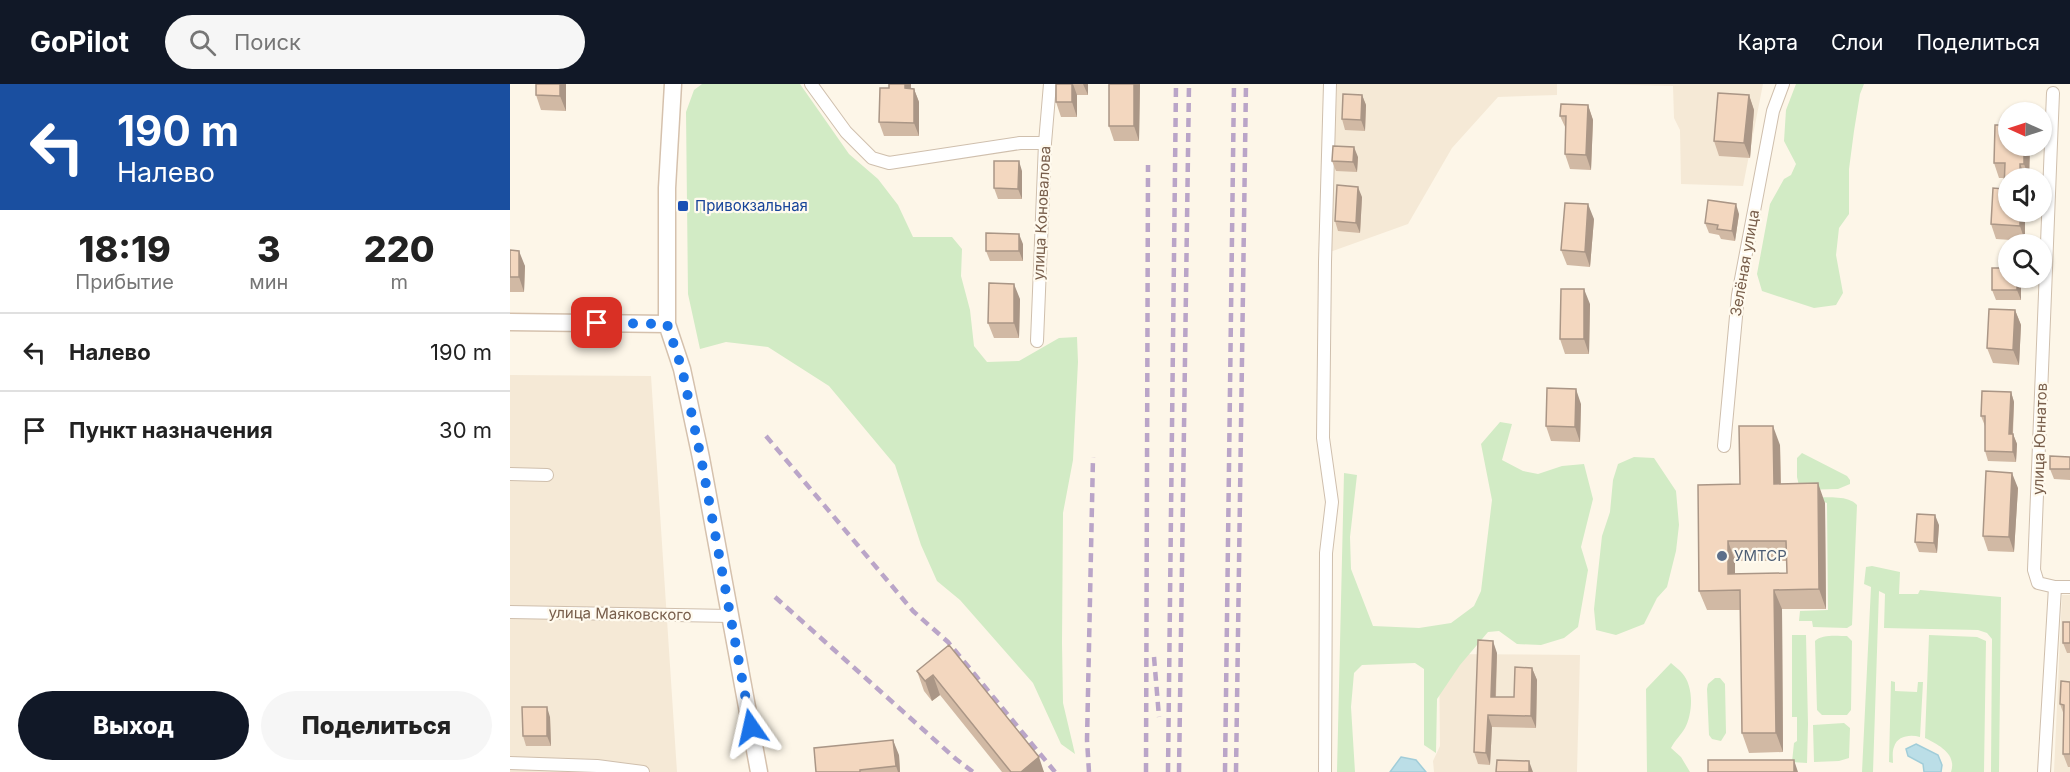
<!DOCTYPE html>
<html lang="ru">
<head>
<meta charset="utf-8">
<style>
  :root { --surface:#fff; --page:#f6f6f6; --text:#222; --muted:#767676; --line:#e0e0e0; --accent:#111827 }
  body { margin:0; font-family:Inter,sans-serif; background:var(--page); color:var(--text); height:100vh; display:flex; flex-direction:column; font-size:22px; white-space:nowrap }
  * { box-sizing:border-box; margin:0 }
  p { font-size:20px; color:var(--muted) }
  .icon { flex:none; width:33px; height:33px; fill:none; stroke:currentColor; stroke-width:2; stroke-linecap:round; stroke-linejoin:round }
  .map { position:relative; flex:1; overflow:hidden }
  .panel { display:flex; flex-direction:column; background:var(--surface); width:510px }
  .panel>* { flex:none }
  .guide { background:#1a4fa0; color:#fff; overflow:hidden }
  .needle { width:39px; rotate:273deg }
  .controls { position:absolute; left:1488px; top:18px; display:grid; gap:12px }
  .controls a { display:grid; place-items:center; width:54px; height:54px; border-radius:50%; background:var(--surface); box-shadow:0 2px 4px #0004; font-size:30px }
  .pin { position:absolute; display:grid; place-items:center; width:51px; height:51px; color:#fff; margin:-26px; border-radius:12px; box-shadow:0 3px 9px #0006 }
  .me { position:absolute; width:66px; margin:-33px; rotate:349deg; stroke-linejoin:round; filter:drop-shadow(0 0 4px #0008) }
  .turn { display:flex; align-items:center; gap:21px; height:126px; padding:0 18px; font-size:27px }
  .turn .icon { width:78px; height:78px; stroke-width:2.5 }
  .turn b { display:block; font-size:42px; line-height:51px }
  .eta { display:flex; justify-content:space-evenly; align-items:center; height:102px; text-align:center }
  .eta b { font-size:36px; font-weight:800; line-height:42px }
  .primary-button { display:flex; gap:12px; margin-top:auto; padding:12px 18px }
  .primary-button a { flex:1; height:69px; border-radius:36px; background:var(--accent); color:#fff; font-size:24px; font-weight:800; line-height:69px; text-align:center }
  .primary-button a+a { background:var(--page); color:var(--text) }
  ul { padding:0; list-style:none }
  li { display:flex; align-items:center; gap:18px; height:78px; padding:0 18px; border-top:2px solid var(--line) }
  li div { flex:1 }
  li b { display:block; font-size:22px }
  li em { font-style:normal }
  header { display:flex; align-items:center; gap:36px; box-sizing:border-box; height:84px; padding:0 30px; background:var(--accent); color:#fff }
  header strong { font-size:28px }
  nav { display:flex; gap:33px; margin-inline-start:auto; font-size:21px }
  .search { width:420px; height:54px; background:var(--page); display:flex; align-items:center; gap:15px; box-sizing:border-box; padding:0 21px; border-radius:33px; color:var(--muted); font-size:22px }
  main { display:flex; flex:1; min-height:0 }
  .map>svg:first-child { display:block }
</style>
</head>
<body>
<header>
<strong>GoPilot</strong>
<div class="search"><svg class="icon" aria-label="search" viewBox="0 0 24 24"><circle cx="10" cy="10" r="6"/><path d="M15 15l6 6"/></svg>Поиск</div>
<nav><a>Карта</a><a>Слои</a><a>Поделиться</a></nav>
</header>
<main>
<section class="panel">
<div class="guide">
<div class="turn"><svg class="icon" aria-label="left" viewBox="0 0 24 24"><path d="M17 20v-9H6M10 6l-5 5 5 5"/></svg><div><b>190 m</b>Налево</div></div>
</div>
<div class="eta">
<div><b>18:19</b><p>Прибытие</p></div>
<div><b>3</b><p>мин</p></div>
<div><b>220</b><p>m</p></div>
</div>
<ul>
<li><svg class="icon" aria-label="left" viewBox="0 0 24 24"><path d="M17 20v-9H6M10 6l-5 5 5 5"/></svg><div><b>Налево</b></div><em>190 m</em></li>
<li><svg class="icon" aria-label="arrive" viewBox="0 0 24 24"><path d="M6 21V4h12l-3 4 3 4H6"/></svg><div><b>Пункт назначения</b></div><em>30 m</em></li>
</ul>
<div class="primary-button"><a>Выход</a><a>Поделиться</a></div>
</section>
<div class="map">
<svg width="1560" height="688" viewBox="0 0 1560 688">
  <rect width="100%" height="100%" fill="#fdf6e8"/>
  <!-- residential -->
  <path fill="#f5e9d6" d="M827,0h220v11l-59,2 -46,51 -44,76 -78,28z
    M1085,0h168l-20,102 -62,-2 -1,-54 -6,-12 -1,-32z
    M0,291l141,1 26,396h-167z
    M1552,511h8v177h-16z
    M929,570l141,1 -3,117h-143l-1,-11 7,-15z"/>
  <!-- green -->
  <path fill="#d2ebc5" d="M192,0h98l49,70 29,25 20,26 15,32h39l10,12 -1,27 9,34 4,36 13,16 32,-1 40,-23 18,-1 1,25 -5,98 -10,53 -1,130 1,60 12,51 -14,-10 -28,-61 -73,-83 -23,-19 -16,-36 -26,-80 -66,-79 -61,-39 -42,-5 -26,7 -12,-55 -2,-182 8,-22z
    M1286,0h68l-4,10 -6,37 -5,38v45l-10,14 -3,27 7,38 -7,12 -22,3 -52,-17 -5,-17 13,-70 14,-25 7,-4 5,-11 -12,-23 2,-31z
    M990,338l12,2 -10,36 21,11 15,3 24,-8 22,-2 9,35 -12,48 7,23 -10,57 -14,11 -23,7 -24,-1 -18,-13 -11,1 -28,33 -23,34 -1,54 -12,-8v-76l-9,-6 -53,2 -8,8 -3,34 4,65h-18l7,-299 13,2 -7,62 1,32 22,57 46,2 32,-5 23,-17 7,-15 11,-91 -11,-56z
    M1292,369l45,23 3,4v4l-12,5 -38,1 -3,-13v-19z
    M1124,373l20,1 22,33 3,34 -3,26 -9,36 -10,11 -13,26 -28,11 -20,-5 -2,-21 8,-73 8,-24 3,-32 5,-16z
    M1306,413c13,1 32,-2 41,8l-5,120 -5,3 -34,-1 -1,-6h-13l1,-10 28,-1 -1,-107 -9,-3z
    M1362,482l28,6 -1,22h19l2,-4 81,7 -2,175h-8l1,-133 -5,-6 -9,-3 -94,-2 1,-34 -6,-3 -6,181h-11l9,-185 -7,-3 2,-17z
    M1282,551h14l2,89 -1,39 -15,-1 2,-19 3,-2v-24h-5z
    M1419,551l48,2 9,4 -2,131h-33c6,-18 -12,-27 -26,-34z
    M1337,552l5,5 -1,69 -4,5h-25l-5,-5 -2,-69c7,-7 22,-5 32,-5z
    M1161,579c3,3 8,6 11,10 12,13 11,40 3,55 -4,7 -10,12 -14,20l10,9 9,15h-43l-1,-83z
    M1205,594h5l5,6 1,49 -5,8 -9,-2 -3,-4 -2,-46 1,-5z
    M1381,597l4,1v9l22,1 1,-10h5l-3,55c-10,-3 -23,-1 -26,10 -2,4 -1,12 -1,16l-4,-1z
    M1334,639l6,5 -1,30 -10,3 -25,1 -1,-37z"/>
  <!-- water -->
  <path fill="#bbdee7" stroke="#a1cdd9" stroke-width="1.5" d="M1406,660l22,11 4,10 -1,7h-17l-1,-8 -15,-8 -2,-7z
    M891,673l15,3 10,12h-36z"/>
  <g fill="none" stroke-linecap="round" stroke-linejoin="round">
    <defs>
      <path id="street" d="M301,0l35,48 26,26 17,5 131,-20h25
        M527,257l8,-198 5,-59
        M1214,362l14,-151 35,-184 10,-27
        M0,390l37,1
        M1545,503h15
        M0,528l220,4
        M0,679l87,3 46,6
        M815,688l1,-219 6,-51 -9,-64 2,-176 5,-178
        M1534,688l11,-185 -17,-4 -4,-13 19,-477"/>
      <path id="secondary" d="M163,0l-6,104v136l15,45 19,89 58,314
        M0,238l157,2"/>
    </defs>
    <!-- street casing -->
    <use href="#street" stroke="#cfbfad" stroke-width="14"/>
    <!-- secondary casing -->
    <use href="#secondary" stroke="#d5c1ad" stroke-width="19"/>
    <!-- street -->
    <use href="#street" stroke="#fff" stroke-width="12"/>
    <!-- secondary -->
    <use href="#secondary" stroke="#fff" stroke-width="16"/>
    <!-- rail -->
    <path stroke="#baa5c8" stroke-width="4.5" stroke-dasharray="9 6" stroke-linecap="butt" d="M256,352l147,175 35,31 107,130
      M265,513l181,162 17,13
      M644,573l5,60
      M579,688l-2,-32 6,-283
      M636,688l2,-607
      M658,688l8,-688
      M669,688l10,-688
      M715,688l9,-688
      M726,688l10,-688"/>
  </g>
  <!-- wall -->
  <path fill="#d1b9a4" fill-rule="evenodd" d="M56,0v27l-25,-1 -5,-15z
    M401,0v4l3,1 5,13v34h-35l-5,-14 10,-34z
    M546,0h32v11h-11v22h-16l-5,-15z
    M599,0h31l-1,57h-25l-5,-15z
    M852,11l4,10 -1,26 -20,-1 -3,-11z
    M1239,11l5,15 -4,48 -31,-2 -5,-15z
    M1078,21l5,15 -2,50 -21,-1 -5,-15 1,-25 -6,-13z
    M1498,62h22l-1,32h-21l17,34v29l-29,-2 -5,-15 13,-35v-11h-5l-5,-15z
    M848,73l-1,15 -21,-1 -4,-10z
    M512,87v28h-24l-4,-11z
    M852,113l-2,36 -22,-2 -3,-10z
    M1229,130l-4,27 -14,-2 -2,-4 -10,-2 -4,-10z
    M1084,135l-4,48 -23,-2 -6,-15z
    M513,160v17h-33l-4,-10z
    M0,166l15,16 -1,26h-14z
    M1498,194h13v22h-25l-4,-10z
    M510,215l-1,39h-25l-6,-15z
    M1080,220l-1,50h-24l-5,-15z
    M1505,226l6,15 -2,40 -26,-2 -6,-15z
    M1501,308l3,10 -1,32 4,10 -1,18 -28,-1 -3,-10v-25l-4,-10z
    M1071,320l-1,38 -29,-1 -5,-15z
    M1270,361l1,39 44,19 1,106h-44l1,143 -34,1 -7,-20 -1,-123h-34l-8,-19 41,-107zM1225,477h52v12l-52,1z
    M1560,373v23l-16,-1 -4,-10z
    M1508,404l-4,64 -26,-1 -5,-15z
    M1429,441l-2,28 -18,-1 -4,-10z
    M1560,538v31h-3l-4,-10z
    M439,561l95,127h-42l-62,-77 -8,6 -8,-10 -7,-20z
    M987,569l-1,44h18l18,-29 5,12 -1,48 -44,-1 -2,38 -12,-1 -4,-12z
    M1560,598v85h-2l-5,-13 1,-39 -4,-11z
    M40,633l1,29h-25l-3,-10z
    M389,671l1,17h-84z"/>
  <!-- shaded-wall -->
  <path fill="#aa9686" d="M50,0h6v27l-6,-15z
    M395,0h6l-1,18 -5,-14z
    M562,0h1l4,11v22l-5,-15z
    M573,0h5v11z
    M624,0h6l-1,57 -5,-15z
    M404,5l5,13v34l-5,-13z
    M852,11l4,10 -1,26 -4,-11z
    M1239,11l5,15 -4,48 -6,-15z
    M1078,21l5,15 -2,50 -5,-15z
    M1514,62h6l-1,32 -5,-14z
    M844,63l4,10 -1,15 -4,-10z
    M509,77l3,10v28l-4,-10z
    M1510,80l6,14h-6z
    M848,103l4,10 -2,36 -4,-10z
    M1078,120l6,15 -4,48 -5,-15z
    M1226,120l3,10 -4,27 -3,-10z
    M1510,128h5v29l-5,-15z
    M509,150l4,10v17l-4,-10z
    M9,167l6,15 -1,26 -5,-15z
    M1507,194h4v22l-4,-10z
    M504,200l6,15 -1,39 -5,-15z
    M1074,205l6,15 -1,50 -5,-15z
    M1505,226l6,15 -2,40 -6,-15z
    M1066,305l5,15 -1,38 -5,-15z
    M1501,308l3,10 -2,42 -3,-10z
    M1263,342l7,19 1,58 -7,-19z
    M1503,350l4,10 -1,18 -3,-10z
    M1502,389l6,15 -4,64 -5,-15z
    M1308,399l7,20 1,106 -7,-20z
    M1425,431l4,10 -2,28 -3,-10z
    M1218,457l7,20v29l-7,-16z
    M1264,506l8,19 1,143 -7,-19z
    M983,557l4,12 -2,56 -4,-12z
    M1022,584l5,12 -1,48 -5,-12z
    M423,591l7,20 -8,6 -7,-20z
    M37,623l3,10 1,29 -4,-10z
    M978,631l4,12 -2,38 -4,-12z
    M383,656l6,15 1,17h-2l-2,-6z
    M529,673l5,15h-23z
    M1284,676l4,12h-4z
    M1019,677l4,11h-4z"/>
  <!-- building -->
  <path fill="#f3d7bf" stroke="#aa9686" stroke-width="1.5" fill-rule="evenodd" d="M26,0h24v12l-24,-1z
    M379,0h16v4l9,1v34l-35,-1 1,-34h9z
    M546,0h16v18h-16z
    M599,0h25v42h-25z
    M1208,9l31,2 -5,48 -30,-2z
    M833,10l19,1 -1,25 -19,-1z
    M1051,20l27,1 -2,50 -21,-1 1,-38h-6z
    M1485,41h13v21h16v18h-4v14h-12v34h12v14l-29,-2 2,-36 11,1 1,-26h-11z
    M823,62l21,1 -1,15 -21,-1z
    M484,77h25l-1,28 -24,-1z
    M827,101l21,2 -2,36 -21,-2z
    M1198,116l28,4 -4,27 -15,-2 1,-4 -13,-2z
    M1055,119l23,1 -3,48 -24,-2z
    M476,149l33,1v17h-33z
    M0,166l9,1v26h-9z
    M1482,184h16v10h9v12h-25z
    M479,199l25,1v39h-26z
    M1051,205h23v50h-24z
    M1479,225l26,1 -2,40 -26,-2z
    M1037,304l29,1 -1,38 -29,-1z
    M1472,307l29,1 -2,42h4v18l-28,-1v-35h-4z
    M1229,342h34l1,58 44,-1 1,106 -45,1 2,143h-34l-2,-143 -41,1 -1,-106 42,-1zM1218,457h58l1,32 -59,1z
    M1540,372l20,1v12h-20z
    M1476,387l26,2 -3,64 -26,-1z
    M1407,430l18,1 -1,28 -19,-1z
    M1553,538h7v21h-7z
    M968,556l15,1 -2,56h23l1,-30 17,1 -1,48 -43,-1 -2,38 -12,-1z
    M439,561l90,112 -18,15h-10l-78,-97 -8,6 -8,-10z
    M1551,597l9,1v72h-7l1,-49 -4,-1z
    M12,623h25v29h-24z
    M383,656l3,26 -36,4v2h-44l-2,-24z
    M987,676l32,1v11h-33z
    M1198,676h86v12h-86z"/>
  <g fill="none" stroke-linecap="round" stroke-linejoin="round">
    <!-- route -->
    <path stroke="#1a73e8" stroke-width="10" stroke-dasharray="0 18" d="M87,239l70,1 15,45 19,89 50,269"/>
  </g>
  <!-- markers -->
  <rect fill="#1a4fb4" stroke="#fffaee" stroke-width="2" x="167" y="116" width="12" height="12" rx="3"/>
  <circle fill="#5c6f8a" stroke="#fffaee" stroke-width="2" cx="1212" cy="472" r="6"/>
  <g text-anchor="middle" stroke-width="4.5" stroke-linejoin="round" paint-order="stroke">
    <!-- transit labels -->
    <g font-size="15" fill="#164399" stroke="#fffaee" text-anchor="start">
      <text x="185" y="127">Привокзальная</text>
    </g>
    <!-- street labels -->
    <g font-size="15" fill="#785e4b" stroke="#fffaee">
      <text transform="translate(532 129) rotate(-87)" y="5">улица Коновалова</text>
      <text transform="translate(1235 179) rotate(-80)" y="5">Зелёная улица</text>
      <text transform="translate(1530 355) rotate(-88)" y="5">улица Юннатов</text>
      <text transform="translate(110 530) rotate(1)" y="5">улица Маяковского</text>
    </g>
    <!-- service labels -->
    <g font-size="15" fill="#4e5e75" stroke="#fffaee" text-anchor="start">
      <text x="1224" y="477">УМТСР</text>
    </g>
  </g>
</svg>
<div class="controls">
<a><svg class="needle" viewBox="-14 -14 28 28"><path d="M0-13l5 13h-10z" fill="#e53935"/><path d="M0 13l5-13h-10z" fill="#767676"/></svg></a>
<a><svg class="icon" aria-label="sound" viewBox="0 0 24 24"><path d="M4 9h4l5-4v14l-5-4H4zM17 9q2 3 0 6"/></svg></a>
<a><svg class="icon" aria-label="search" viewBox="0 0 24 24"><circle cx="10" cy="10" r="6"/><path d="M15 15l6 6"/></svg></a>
</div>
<div class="pin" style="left:87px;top:239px;background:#d93025"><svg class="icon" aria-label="arrive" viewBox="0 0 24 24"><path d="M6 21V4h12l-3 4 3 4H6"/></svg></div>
<svg class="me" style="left:241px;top:643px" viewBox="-20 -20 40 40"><path d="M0-17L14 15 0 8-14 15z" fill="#1a73e8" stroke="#fff" stroke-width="4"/></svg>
</div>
</main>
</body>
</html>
